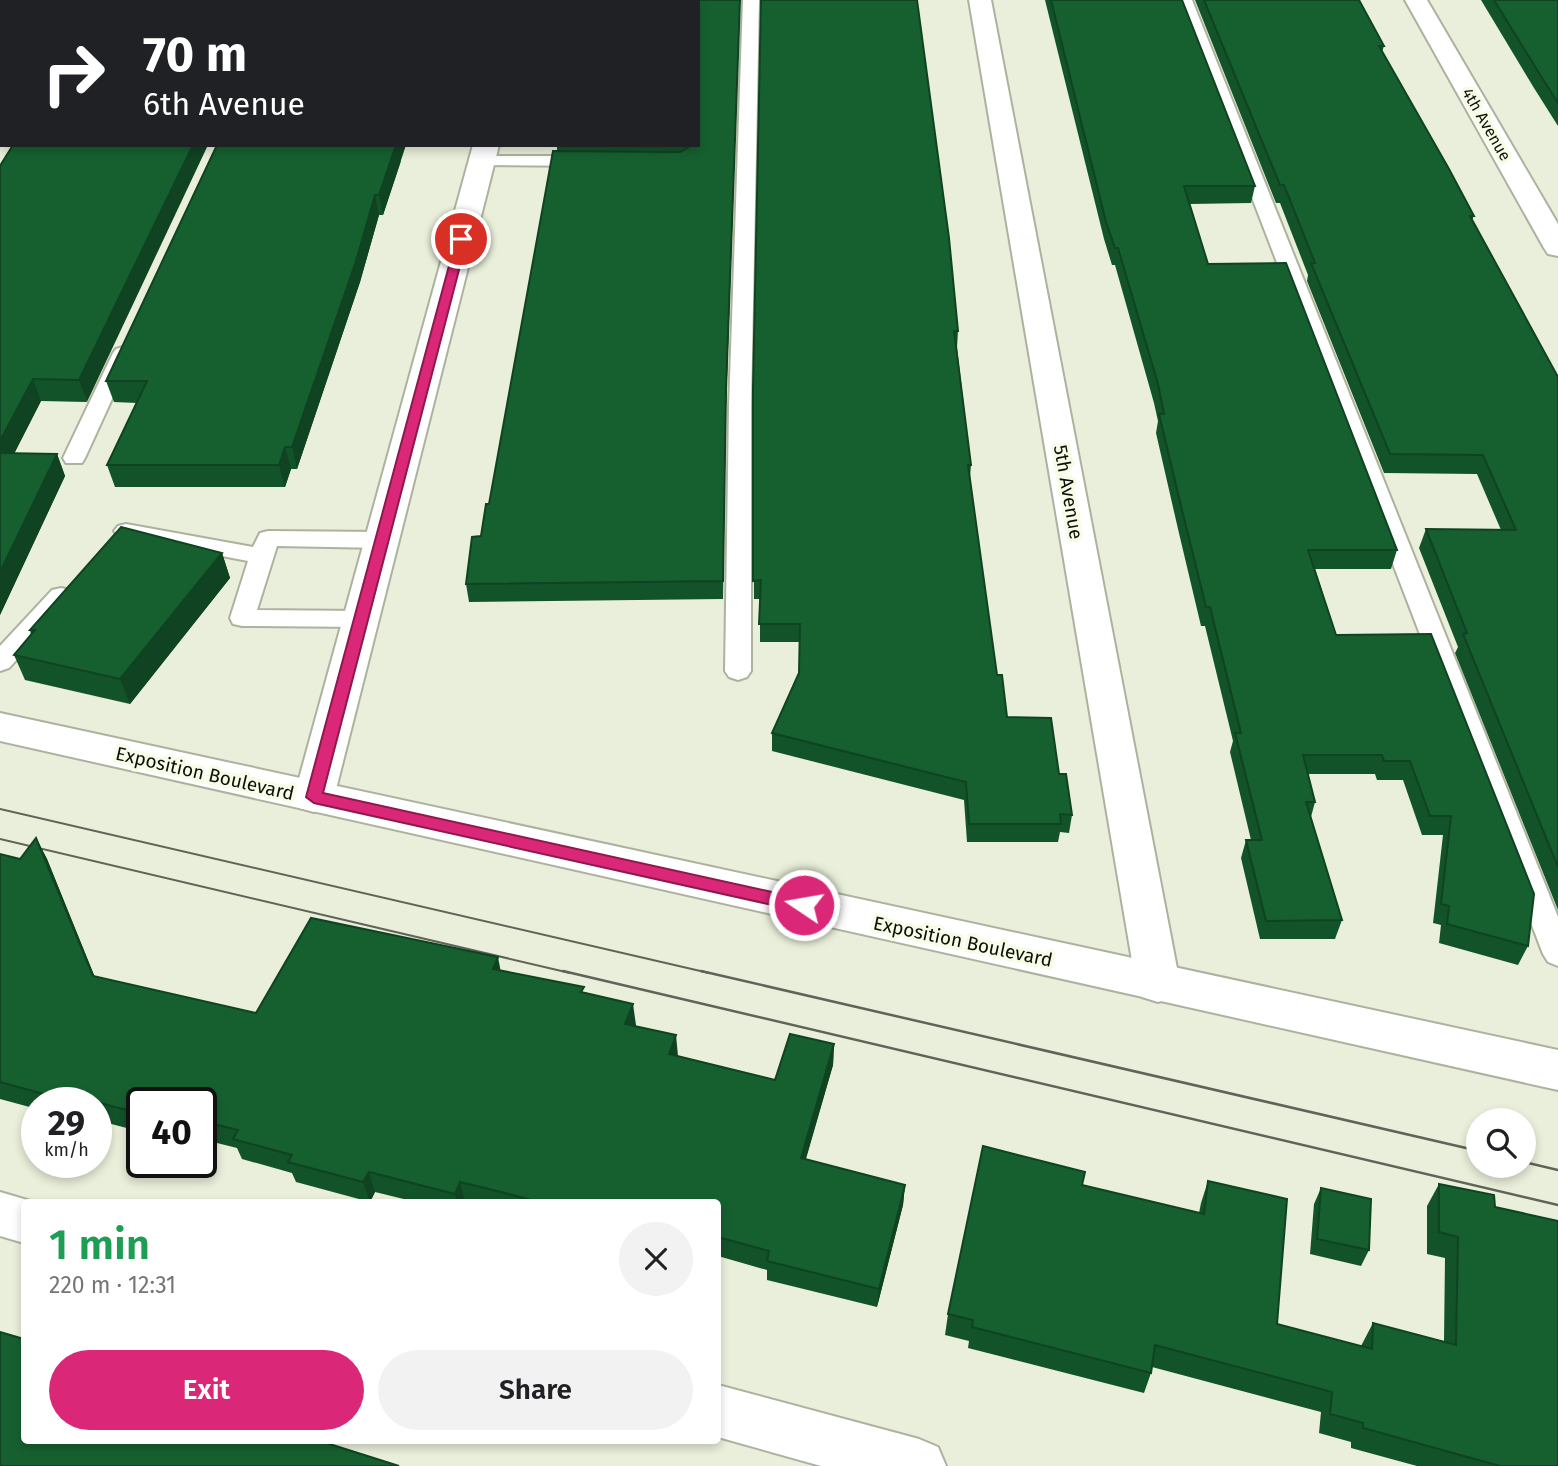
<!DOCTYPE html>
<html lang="en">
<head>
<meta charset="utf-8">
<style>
  :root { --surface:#fff; --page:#f2f2f2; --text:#202124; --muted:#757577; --accent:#db2777 }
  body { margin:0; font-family:"Fira Sans",sans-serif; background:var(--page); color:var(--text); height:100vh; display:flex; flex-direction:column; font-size:26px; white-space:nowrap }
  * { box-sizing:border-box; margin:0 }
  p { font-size:23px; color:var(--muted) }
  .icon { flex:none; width:38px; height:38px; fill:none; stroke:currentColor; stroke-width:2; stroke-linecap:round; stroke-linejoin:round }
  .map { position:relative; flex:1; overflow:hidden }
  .panel { position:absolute; left:21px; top:1199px; width:700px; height:245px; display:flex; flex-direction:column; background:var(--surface); border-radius:7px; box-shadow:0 4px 10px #0003 }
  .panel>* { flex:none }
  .banner { position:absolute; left:0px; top:0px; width:700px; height:147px; box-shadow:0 4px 10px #0003; background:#202124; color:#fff; overflow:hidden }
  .buttons { position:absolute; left:1466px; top:1108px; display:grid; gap:14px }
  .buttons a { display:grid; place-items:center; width:70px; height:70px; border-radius:50%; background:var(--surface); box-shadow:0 4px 10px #0003; font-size:35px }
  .speed { position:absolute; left:21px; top:1087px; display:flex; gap:14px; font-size:35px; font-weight:700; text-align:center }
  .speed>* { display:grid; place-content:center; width:91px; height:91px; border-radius:50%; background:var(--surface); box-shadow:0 4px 10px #0003; line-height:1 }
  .speed small { font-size:18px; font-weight:400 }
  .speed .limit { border:4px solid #111; border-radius:10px; background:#fff; color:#111 }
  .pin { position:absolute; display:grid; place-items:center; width:60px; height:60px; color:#fff; margin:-30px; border:4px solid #fff; border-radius:50%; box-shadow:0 2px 7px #0007 }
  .me { position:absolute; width:77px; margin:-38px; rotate:282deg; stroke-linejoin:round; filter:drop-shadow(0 0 5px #0008) }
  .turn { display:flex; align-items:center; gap:24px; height:147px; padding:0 28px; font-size:32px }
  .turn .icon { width:91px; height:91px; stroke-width:2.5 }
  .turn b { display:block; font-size:49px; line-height:60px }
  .round { display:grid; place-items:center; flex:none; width:74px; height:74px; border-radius:37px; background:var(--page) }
  .head { display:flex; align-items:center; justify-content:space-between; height:119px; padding:0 28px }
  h1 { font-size:42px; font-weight:600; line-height:52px; color:#1e9e55 }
  .action { display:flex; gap:14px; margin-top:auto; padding:14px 28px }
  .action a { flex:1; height:80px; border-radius:42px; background:var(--accent); color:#fff; font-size:28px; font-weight:600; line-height:80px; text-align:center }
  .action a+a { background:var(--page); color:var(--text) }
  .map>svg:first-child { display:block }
</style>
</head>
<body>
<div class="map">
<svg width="1558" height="1466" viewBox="0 0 1558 1466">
  <rect width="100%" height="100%" fill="#e9efda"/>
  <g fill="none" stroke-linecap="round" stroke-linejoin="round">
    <defs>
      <path id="service" d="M743,0h16l-8,407v264l-4,6 -9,3 -9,-3 -4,-6 4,-264z
        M1176,0h16l366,917v49l-10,-4 -5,-8z
        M482,156h106l9,5 -9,5 -112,-1 -3,-4z
        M123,347l7,2 3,4 -48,105 -3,5h-16l-3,-5 50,-105 3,-4z
        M126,524l127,23 7,-14 8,-2 114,1 8,3 4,5 -4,5 -8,3 -105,-2 -20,64 104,1 9,2 3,6 -3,6 -9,2 -119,-1 -9,-2 -3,-6 18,-57 -130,-25 -4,-5 4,-5z
        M61,588l9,2 3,6 -3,6 -61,66 -9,3v-25l52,-56z"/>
      <path id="minor" d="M513,0h22l-23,2z
        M969,0h22l189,984 -6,13 -16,5 -16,-5 -6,-13z
        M1405,0h22l131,224v32l-10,-2 -4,-6z
        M473,145h26l-165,652 -6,11 -14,4 -14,-4 -6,-11z
        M0,1192l34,10h-10v41l-24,-7z
        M718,1385l201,54 19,8 8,19h-125l-103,-29z"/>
      <path id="tertiary" d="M46,0h22l-23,2z
        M0,74h2l-2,16z
        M0,713l1558,337v40l-1558,-349z"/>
    </defs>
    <!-- service casing -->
    <use href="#service" stroke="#adb29e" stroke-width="4"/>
    <!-- minor casing -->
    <use href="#minor" stroke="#adb29e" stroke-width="4"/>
    <!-- tertiary casing -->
    <use href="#tertiary" stroke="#adb29e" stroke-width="4"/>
    <!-- service -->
    <use href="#service" fill="#fff" fill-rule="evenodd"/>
    <!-- minor -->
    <use href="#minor" fill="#fff" fill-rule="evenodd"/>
    <!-- tertiary -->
    <use href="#tertiary" fill="#fff" fill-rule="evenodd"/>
    <!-- tram-far1 -->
    <path stroke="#606357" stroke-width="2" d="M0,809l709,164
      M0,839l570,134"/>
    <!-- tram -->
    <path stroke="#606357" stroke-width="2.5" d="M563,971l995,234
      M701,971l778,180
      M1524,1162l34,8"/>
  </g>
  <!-- wall -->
  <path fill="#135329" d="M580,0h160l-14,407 -3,192 -254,3 -3,-18 15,-48 8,-32 68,-353v-6h141z
    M761,0l197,331 -1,17 14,117 -1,12 27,198 10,42 52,57 13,41 -3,18 -9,-1 -2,10h-91l-3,-42 -192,-49v-18l27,-60 1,-31h-40v-43h-6l-1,-210z
    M1045,0h137l73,186 -4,17 -61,1 18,60 189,286 -6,19h-76l21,66 95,-1 97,312 -10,19 -79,-22 2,-18 -8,-2 10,-88h-21l-19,-55h-26l-2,-6h-67l7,28 -4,15 31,103 -7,19h-75l-19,-81 5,-18h5l-21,-88 3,-11 -28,-115h-4l-23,-97 -22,-96 2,-12 -4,-18 -39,-138h-3l-8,-26z
    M1195,0h164l25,46 -2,6 92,164 -2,4 86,157v533l-103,-257 3,-6 -39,-99 7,-19 75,1 -24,-56 -93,-1 -77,-192 1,-6 -28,-72h-4z
    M1481,0h77v126l-24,-38z
    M13,145l74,257 -46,-1 -27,53h43l8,22 -65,139z
    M401,161l-18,54h-4l-19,67 -63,187h-6l-6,18h-170l-8,-22 30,-62 -23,-1 -8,-21z
    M222,553l8,25 -100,126 -105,-24 -11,-25 17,-20 -1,-5z
    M36,838l11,21 47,117 162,37 245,-43 83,23 51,33 43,30 97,24 59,-36 -1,21 -27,94 99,26 -2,20 -26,102 -110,-27v-10l-49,-14v-54h-302l-41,-10 -5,10 -74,-20 -4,-9 -50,-14 -5,-11 -36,-9v-37h-59v30l-46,-12v-18h-59v7l-37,-10v-245l20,5z
    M1208,1181l69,143 84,22 12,-23 71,19 1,-84 -18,-4v-48l12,-22 56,23 63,259h-141l-66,-18v-6l-32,-9 2,-21 -169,-45 -1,6 -7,20 -176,-45 1,-7 -24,-6 3,-21 134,-129 117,28 2,-10z
    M1321,1188l48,62 -8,16 -51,-12 4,-50z"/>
  <!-- shaded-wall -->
  <path fill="#0f4322" d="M740,0l-14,407 -3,192 3,-210z
    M193,145h15l-121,257 -8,-22z
    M396,145h10l-23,70 -4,-20z
    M375,195l4,20 -19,67 -63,187 -5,-22z
    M33,379l8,22 -38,74 -3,-6v-28z
    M285,447l6,22 -6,18 -6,-22z
    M57,454l8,22 -65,139v-43z
    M222,553l8,25 -100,126 -10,-25z
    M36,838l11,21 56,138 -10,-21z
    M498,957l4,21 -9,-9z
    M633,1004l3,21 -8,19 -3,-20z
    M676,1035l2,21 -7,19 -2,-21z
    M834,1044l-1,21 -33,113 1,-20z
    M73,1096l3,6h-6l-1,-1z
    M369,1172l6,20 -5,10 -7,-20z
    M460,1182l5,20h-8l-2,-8z
    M905,1185l-2,20 -26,102 2,-18z"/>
  <!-- building -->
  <path fill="#166030" stroke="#0f4322" stroke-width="2" d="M103,0h338v2h-339z
    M580,0h160l-14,389 -3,192 -257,3 6,-47 9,-1 5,-32h3l64,-353 127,1 12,-7h6v-143h-118z
    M761,0h156l32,238 9,93h-4l17,134h-3l29,210h5l5,42 44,1 8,56h7l6,41 -12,-1 1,10h-92l-3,-42 -194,-49 27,-60 1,-49h-41l2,-44 -8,1v-192z
    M1051,0h131l73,186h-71l24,78 78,-1 111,287h-89l28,85 95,-1 103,260 -6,52 -81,-22 2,-18 -8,-2 10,-88h-21l-20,-55h-26l-2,-6h-79l12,47h-9l36,118 -76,1 -20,-81h16l-27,-107h6l-31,-126h-4l-24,-97 -23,-96h5l-6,-30 -40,-136h-3l-9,-26z
    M1204,0h155l25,46h-5l70,123 25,47h-4l88,161v490l-95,-233 4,-1 -41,-104 90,1 -33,-75 -93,-1 -79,-191h4l-31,-78h-4z
    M1494,0h64v103l-19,-30z
    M13,145h180l-114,235 -46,-1 -33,62v-275z
    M217,145h179l-17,50h-4l-19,66 -64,186h-7l-6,18h-172l40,-84h-41z
    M0,453l57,1 -57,118z
    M121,527l101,26 -102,126 -106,-24 21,-25h-5z
    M36,838l57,138 163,37 55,-95 187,39 -5,12 91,18 -3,5 52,12 -8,20 51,11 -7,19 106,26 15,-46 44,10 -33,114 104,27 -26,104 -112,-28 2,-10 -51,-14v-35h-179l-42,-11 -37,-9 -5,12 -86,-22 -6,10 -75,-20 4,-7 -59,-16 5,-9 -37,-9v-19h-59v12l-69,-18 -4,5 -69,-19v-228l20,5z
    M983,1146l102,26 -3,13 122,29 4,-33 79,18 -10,125 95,25 1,-26 83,22 2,-108 -19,-5v-48l55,11 1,12 63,14v245h-58l-137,-38v-5l-33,-9 2,-22 -177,-47 -4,28 -179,-46 1,-7 -25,-6z
    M1321,1188l50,11 -2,51 -52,-11z
    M0,1332l24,7v101h293l82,26h-399z"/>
  <!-- route -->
  <path fill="#db2777" stroke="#8e194d" stroke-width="2" d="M457,236l10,3 -144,554 481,106 6,2 3,4 -3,5 -6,2 -490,-109 -8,-6z"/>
  <g text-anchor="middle" stroke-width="7" stroke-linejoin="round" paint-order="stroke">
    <!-- far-street labels -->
    <g font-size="16" fill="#0d0e08" stroke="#f7fce7">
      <text transform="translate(1487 124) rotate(60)" y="6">4th Avenue</text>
    </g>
    <!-- street labels -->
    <g font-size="19" fill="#0d0e08" stroke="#f7fce7">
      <text transform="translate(1069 492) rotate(80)" y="7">5th Avenue</text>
      <text transform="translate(205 773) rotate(13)" y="7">Exposition Boulevard</text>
      <text transform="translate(963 941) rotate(12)" y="7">Exposition Boulevard</text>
    </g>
  </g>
</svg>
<div class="buttons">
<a><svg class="icon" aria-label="search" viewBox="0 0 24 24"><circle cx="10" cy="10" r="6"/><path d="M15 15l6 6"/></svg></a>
</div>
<div class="speed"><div>29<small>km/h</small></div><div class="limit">40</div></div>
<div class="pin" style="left:461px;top:239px;background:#d93025"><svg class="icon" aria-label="arrive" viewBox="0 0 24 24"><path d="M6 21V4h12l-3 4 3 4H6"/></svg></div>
<svg class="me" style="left:804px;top:905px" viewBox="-20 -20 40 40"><circle r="17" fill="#db2777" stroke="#fff" stroke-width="3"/><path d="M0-11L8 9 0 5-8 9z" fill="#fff"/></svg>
<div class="banner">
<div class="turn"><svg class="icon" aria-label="right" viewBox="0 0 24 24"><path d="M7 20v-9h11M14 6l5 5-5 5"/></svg><div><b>70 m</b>6th Avenue</div></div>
</div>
<section class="panel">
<div class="head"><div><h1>1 min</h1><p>220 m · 12:31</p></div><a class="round"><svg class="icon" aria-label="close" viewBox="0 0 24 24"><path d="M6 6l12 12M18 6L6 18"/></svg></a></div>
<div class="action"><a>Exit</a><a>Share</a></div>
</section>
</div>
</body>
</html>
